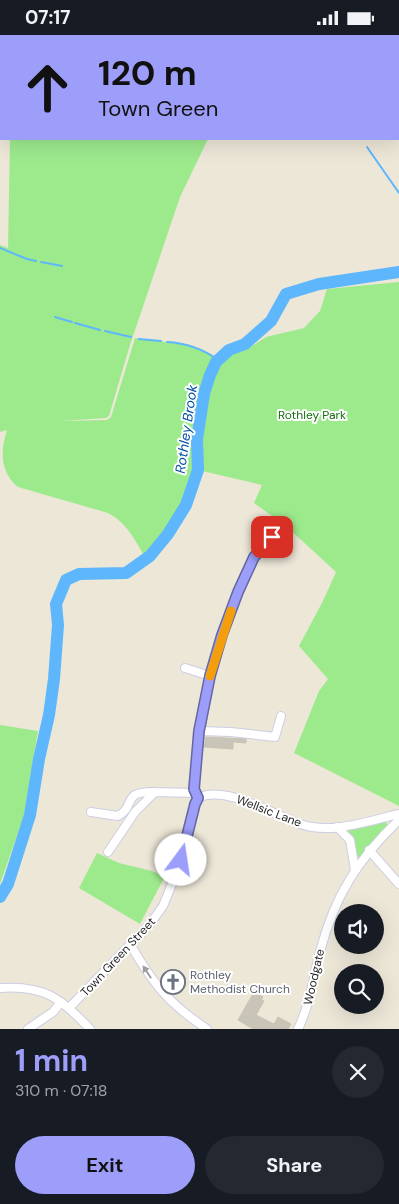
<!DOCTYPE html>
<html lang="en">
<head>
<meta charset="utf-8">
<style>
  :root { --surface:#171b24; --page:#242831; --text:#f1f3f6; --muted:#9ea1a6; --accent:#9c9efa }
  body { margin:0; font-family:"DM Sans",sans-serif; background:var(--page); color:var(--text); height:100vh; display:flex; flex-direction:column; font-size:19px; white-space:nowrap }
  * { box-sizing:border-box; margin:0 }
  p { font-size:16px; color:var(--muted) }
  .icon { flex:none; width:28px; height:28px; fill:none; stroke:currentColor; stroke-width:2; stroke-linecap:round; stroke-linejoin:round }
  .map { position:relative; height:994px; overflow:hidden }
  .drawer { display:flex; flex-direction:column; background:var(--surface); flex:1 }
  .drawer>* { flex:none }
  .top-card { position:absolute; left:0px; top:0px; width:400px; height:105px; box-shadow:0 5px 20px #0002; background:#9c9efa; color:#111; overflow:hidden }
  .fabs { position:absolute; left:334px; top:869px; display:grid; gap:10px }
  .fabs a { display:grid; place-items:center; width:50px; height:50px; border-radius:50%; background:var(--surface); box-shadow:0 5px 20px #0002; font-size:25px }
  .pin { position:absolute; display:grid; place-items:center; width:42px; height:42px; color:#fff; margin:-21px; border-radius:10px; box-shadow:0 2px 8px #0006 }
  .me { position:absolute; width:55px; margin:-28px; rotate:14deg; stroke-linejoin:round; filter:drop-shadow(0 0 4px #0008) }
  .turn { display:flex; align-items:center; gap:18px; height:105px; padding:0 15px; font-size:22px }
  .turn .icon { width:65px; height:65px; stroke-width:2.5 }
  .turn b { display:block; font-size:35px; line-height:42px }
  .round { display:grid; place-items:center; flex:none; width:52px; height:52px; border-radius:26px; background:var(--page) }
  .overview { display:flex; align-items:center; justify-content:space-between; height:85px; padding:0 15px }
  h1 { font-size:30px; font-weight:700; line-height:38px; color:var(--accent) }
  .action { display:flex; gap:10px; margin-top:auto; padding:10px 15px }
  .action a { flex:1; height:58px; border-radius:30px; background:var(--accent); color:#111; font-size:20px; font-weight:700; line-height:58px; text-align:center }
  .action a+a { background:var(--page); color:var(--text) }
  .status { display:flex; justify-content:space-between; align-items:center; height:35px; padding:0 25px; background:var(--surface); direction:ltr }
  .status svg { height:14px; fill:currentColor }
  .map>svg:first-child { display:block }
</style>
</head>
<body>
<div class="status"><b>07:17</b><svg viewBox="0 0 49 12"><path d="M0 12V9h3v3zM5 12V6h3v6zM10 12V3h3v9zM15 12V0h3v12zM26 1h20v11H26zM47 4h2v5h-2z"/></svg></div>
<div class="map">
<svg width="399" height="994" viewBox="0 0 399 994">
  <rect width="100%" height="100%" fill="#ede7d8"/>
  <!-- green -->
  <path fill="#9dea8d" d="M46,0h213l-214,1z
    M10,104h198l-28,58 -50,148 -21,71 -3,2 -46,3 47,-1 4,-3 24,-79 52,7 16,5 21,11 11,-9 14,-4 17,-11 38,-9 16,-17 7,-22 72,-7v524l-105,-53 25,-62 9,-12 -29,-33 24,-45 13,-29 -50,-46 -32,-23 8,-18 -64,-15c-9,26 -28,75 -52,89 -11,-19 -19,-36 -38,-46l-90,-26c-18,-15 -18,-35 -11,-57l-7,2v-187l8,3z
    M0,690l38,6 -14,85 -24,68z
    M385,786l3,5 -28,31h-3l-12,-28z
    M97,818l22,10 33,8 13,5 -25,48 -61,-36z"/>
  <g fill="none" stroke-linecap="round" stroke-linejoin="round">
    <!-- stream -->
    <path stroke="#5eb6fc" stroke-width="2" d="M360,104h1
      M367,112l32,46
      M0,213l27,11 9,2
      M41,227l21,4
      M55,282l17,5
      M75,288l25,7
      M105,296l26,6
      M139,304l22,2
      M167,307c19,1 36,7 51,18"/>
    <!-- river -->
    <path stroke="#5eb6fc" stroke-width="12" d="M0,862l8,-13 22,-69 9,-56 10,-44 5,-36 4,-54 -2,-21 10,-24 13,-6 47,-1 24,-17 18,-22 18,-29 12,-35 -1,-31 7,-45 6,-19 6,-13 13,-12 16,-6 26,-23 15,-27 33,-10 80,-12"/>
  </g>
  <!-- building -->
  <path fill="#c8c4b8" stroke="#c8c4b2" d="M206,702l40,2v4l-13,-1v7l-29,-2z
    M179,935l7,9 -15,14 -8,-10z
    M254,957l9,5 -2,3 3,1 -8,14 18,9 4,-7 13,7 -3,5h-35l-15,-9z"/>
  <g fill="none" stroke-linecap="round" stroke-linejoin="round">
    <defs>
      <path id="minor" d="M185,633l25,8
        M199,696l32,1 44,5 6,-21
        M198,763l-4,-9c6,-64 14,-118 37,-179 6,-17 13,-36 23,-52 6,-11 19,-22 27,-31
        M198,763c26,-14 77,17 102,26 31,11 68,-3 99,-10
        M91,777l27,4c19,-10 2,-25 37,-24
        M337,792l13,13 5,30
        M369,815l30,34
        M108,817l27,-40 20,-20 40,1
        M130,909c24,41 38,59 77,85
        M0,953c44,-3 61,10 90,41
        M69,973l81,-84 13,-18 16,-39 16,-63 3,-6
        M28,994l25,-17 8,-10
        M298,994c12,-25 15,-50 22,-77 14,-55 38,-93 79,-132"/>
    </defs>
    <!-- minor casing -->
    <use href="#minor" stroke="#cdcde3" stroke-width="10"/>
    <!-- minor -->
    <use href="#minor" stroke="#fff" stroke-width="8"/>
  </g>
  <!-- one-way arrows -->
  <defs><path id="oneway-solid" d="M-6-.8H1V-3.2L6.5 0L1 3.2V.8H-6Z" transform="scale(1.25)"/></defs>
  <use fill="#9e9e9e" href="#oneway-solid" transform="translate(147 937) rotate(-123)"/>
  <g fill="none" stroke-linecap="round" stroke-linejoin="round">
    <defs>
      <path id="route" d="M181,825l14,-56 3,-6 -4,-9 5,-58 11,-55 12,-41 16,-43 16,-35 18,-20"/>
    </defs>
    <!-- route casing -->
    <use href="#route" stroke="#6567a2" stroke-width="12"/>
    <!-- route -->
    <use href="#route" stroke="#9c9efa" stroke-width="9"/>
    <!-- slow -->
    <path stroke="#f59e0b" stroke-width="9" d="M210,641l21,-65"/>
  </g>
  <!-- icons -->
  <defs>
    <symbol id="church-ring" viewBox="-11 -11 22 22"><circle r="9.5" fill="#fff" stroke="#6b7280" stroke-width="1.5"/><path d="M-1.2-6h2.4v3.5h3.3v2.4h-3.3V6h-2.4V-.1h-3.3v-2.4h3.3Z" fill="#6b7280"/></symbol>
  </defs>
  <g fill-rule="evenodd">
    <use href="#church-ring" x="159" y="933" width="28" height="28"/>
  </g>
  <g text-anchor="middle" stroke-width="4" stroke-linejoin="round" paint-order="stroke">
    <!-- park labels -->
    <g font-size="12" fill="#146c11" stroke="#fff">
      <text x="312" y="384">Rothley Park</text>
    </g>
    <!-- street labels -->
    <g font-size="12" fill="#282828" stroke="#fff">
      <text transform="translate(269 776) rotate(21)" y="4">Wellsic Lane</text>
      <text transform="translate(118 922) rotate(-47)" y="4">Town Green Street</text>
      <text transform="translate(314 942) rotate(-77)" y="4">Woodgate</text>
    </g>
    <!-- worship labels -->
    <g font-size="12" fill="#5b616d" stroke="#fff" text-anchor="start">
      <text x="190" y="944">Rothley<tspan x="190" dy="14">Methodist Church</tspan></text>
    </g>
    <!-- water labels -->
    <g font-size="14" font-style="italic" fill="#004fa5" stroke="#fff">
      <text transform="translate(186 394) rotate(-82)" y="5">Rothley Brook</text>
    </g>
  </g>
</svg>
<div class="fabs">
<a><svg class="icon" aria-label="sound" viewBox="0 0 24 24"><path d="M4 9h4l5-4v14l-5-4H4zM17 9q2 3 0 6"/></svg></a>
<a><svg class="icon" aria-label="search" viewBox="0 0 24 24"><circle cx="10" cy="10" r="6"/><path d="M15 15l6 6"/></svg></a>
</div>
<div class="pin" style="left:272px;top:502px;background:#d93025"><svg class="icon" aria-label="arrive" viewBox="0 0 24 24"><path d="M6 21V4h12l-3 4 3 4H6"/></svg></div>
<svg class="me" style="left:181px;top:825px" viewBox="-20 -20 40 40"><circle r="19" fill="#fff"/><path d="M0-13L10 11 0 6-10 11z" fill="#9c9efa"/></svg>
<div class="top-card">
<div class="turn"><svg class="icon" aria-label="ahead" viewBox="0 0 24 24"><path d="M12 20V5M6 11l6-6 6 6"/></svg><div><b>120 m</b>Town Green</div></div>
</div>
</div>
<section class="drawer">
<div class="overview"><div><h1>1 min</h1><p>310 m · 07:18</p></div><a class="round"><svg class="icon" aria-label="close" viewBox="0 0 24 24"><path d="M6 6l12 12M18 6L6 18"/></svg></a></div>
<div class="action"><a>Exit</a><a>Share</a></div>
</section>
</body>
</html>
